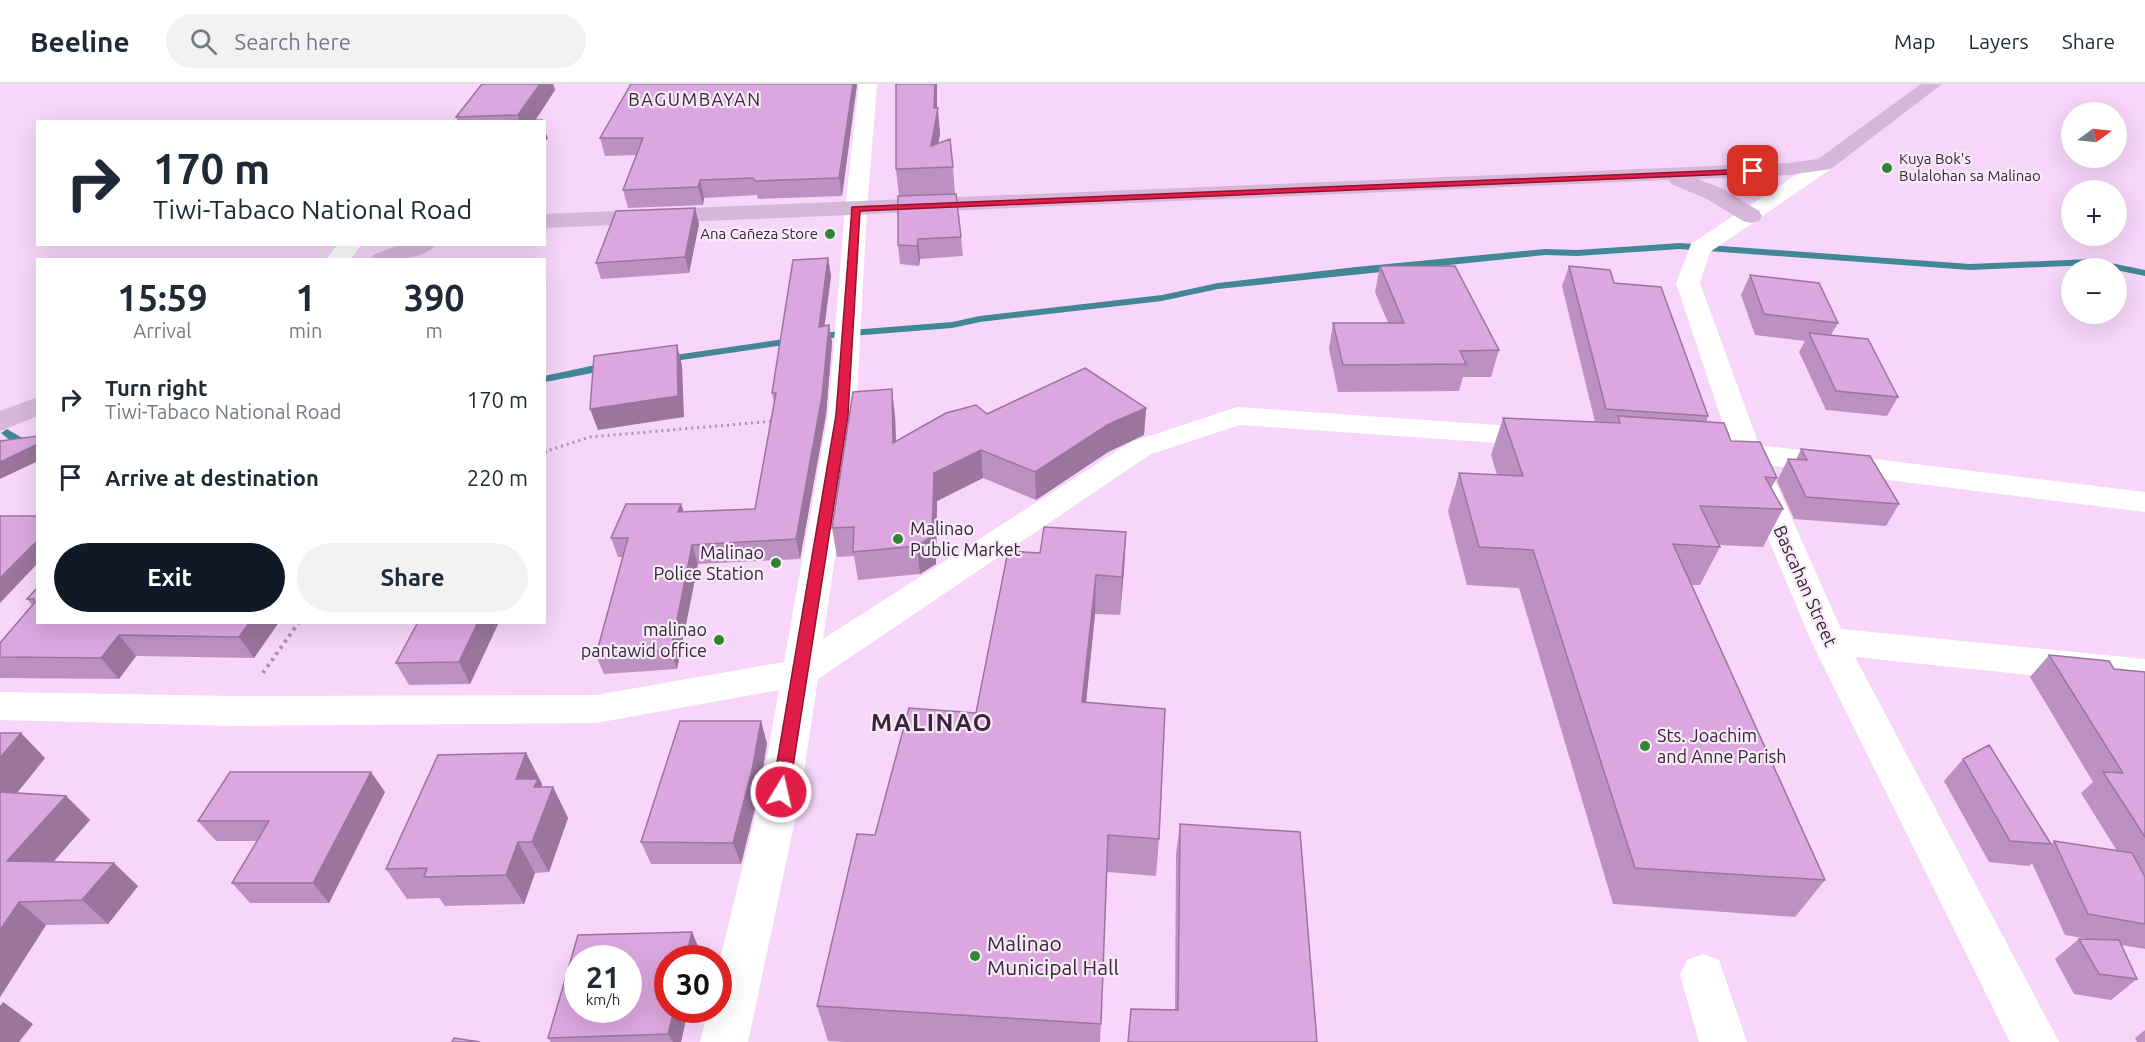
<!DOCTYPE html>
<html lang="en">
<head>
<meta charset="utf-8">
<style>
  :root { --surface:#fff; --page:#f2f2f3; --text:#1f2937; --muted:#747a83; --line:#e0e1e3; --accent:#111827 }
  body { margin:0; font-family:Ubuntu,sans-serif; background:var(--page); color:var(--text); height:100vh; display:flex; flex-direction:column; font-size:22px; white-space:nowrap }
  * { box-sizing:border-box; margin:0 }
  p { font-size:20px; color:var(--muted) }
  .icon { flex:none; width:33px; height:33px; fill:none; stroke:currentColor; stroke-width:2; stroke-linecap:round; stroke-linejoin:round }
  .map { position:relative; flex:1; overflow:hidden }
  .drawer { position:absolute; left:36px; top:174px; width:510px; height:366px; display:flex; flex-direction:column; background:var(--surface); border-radius:0px; box-shadow:0 6px 24px #0002 }
  .drawer>* { flex:none }
  .guide { position:absolute; left:36px; top:36px; width:510px; height:126px; border-radius:0px; box-shadow:0 6px 24px #0002; background:#fff; color:var(--text); overflow:hidden }
  .needle { width:39px; rotate:75deg }
  .controls { position:absolute; left:2061px; top:18px; display:grid; gap:12px }
  .controls a { display:grid; place-items:center; width:66px; height:66px; border-radius:50%; background:var(--surface); box-shadow:0 6px 24px #0002; font-size:30px }
  .speed { position:absolute; left:564px; top:861px; display:flex; gap:12px; font-size:30px; font-weight:700; text-align:center }
  .speed>* { display:grid; place-content:center; width:78px; height:78px; border-radius:50%; background:var(--surface); box-shadow:0 6px 24px #0002; line-height:1 }
  .speed small { font-size:15px; font-weight:400 }
  .speed .limit { border:9px solid #d22; background:#fff; color:#111 }
  .pin { position:absolute; display:grid; place-items:center; width:51px; height:51px; color:#fff; margin:-26px; border-radius:12px; box-shadow:0 3px 9px #0006 }
  .me { position:absolute; width:66px; margin:-33px; rotate:9deg; stroke-linejoin:round; filter:drop-shadow(0 0 4px #0008) }
  .turn { display:flex; align-items:center; gap:21px; height:126px; padding:0 18px; font-size:27px }
  .turn .icon { width:78px; height:78px; stroke-width:2.5 }
  .turn b { display:block; font-size:42px; line-height:51px }
  .eta { display:flex; justify-content:space-evenly; align-items:center; height:102px; text-align:center }
  .eta b { font-size:36px; font-weight:600; line-height:42px }
  .primary-button { display:flex; gap:12px; margin-top:auto; padding:12px 18px }
  .primary-button a { flex:1; height:69px; border-radius:36px; background:var(--accent); color:#fff; font-size:24px; font-weight:600; line-height:69px; text-align:center }
  .primary-button a+a { background:var(--page); color:var(--text) }
  ul { padding:0; list-style:none }
  li { display:flex; align-items:center; gap:18px; height:78px; padding:0 18px }
  li div { flex:1 }
  li b { display:block; font-size:22px }
  li em { font-style:normal }
  header { display:flex; align-items:center; gap:36px; box-sizing:border-box; height:84px; padding:0 30px; background:var(--surface); border-bottom:2px solid var(--line) }
  header strong { font-size:28px }
  nav { display:flex; gap:33px; margin-inline-start:auto; font-size:21px }
  .search { width:420px; height:54px; background:var(--page); display:flex; align-items:center; gap:15px; box-sizing:border-box; padding:0 21px; border-radius:33px; color:var(--muted); font-size:22px }
  .map>svg:first-child { display:block }
</style>
</head>
<body>
<header>
<strong>Beeline</strong>
<div class="search"><svg class="icon" aria-label="search" viewBox="0 0 24 24"><circle cx="10" cy="10" r="6"/><path d="M15 15l6 6"/></svg>Search here</div>
<nav><a>Map</a><a>Layers</a><a>Share</a></nav>
</header>
<div class="map">
<svg width="2145" height="958" viewBox="0 0 2145 958">
  <rect width="100%" height="100%" fill="#f7d6f9"/>
  <g fill="none" stroke-linecap="round" stroke-linejoin="round">
    <!-- stream -->
    <path fill="#428796" fill-rule="evenodd" d="M1680,159l290,21 121,-5 54,11v6l-54,-11 -121,5 -290,-21 -103,7 -32,-1 -327,34 -56,12 -182,21 -28,6 -113,9 -178,26 -5,-3 5,-3 178,-26 113,-9 28,-6 182,-21 56,-12 138,-16 189,-18 32,1z
      M600,280h10l6,3c-5,3 -60,13 -72,15v-6z
      M7,345l17,10h14v8l-21,-1 -16,-13z"/>
    <!-- path-far1 -->
    <path stroke="#ad91af" stroke-width="3" stroke-dasharray="2 4" stroke-linecap="butt" d="M544,368l46,-15 185,-16"/>
    <!-- path -->
    <path stroke="#ad91af" stroke-width="4" stroke-dasharray="3 4.5" stroke-linecap="butt" d="M544,368l5,-2
      M263,589l36,-51"/>
    <!-- minor -->
    <path fill="#fff" fill-rule="evenodd" d="M859,0h18l-10,125 -11,206 -33,224 308,-197 97,-32 10,-3 303,21 10,3 5,6 -5,6 -10,3 -301,-21 -89,29 -333,225 -17,113 -53,250h-48l8,-32h10v-43l43,-175 18,-102 -183,33 -360,3 -236,-6v-28l236,4 360,-1 188,-33 44,-247 17,-206z
      M1824,75l7,2 3,4 -3,4 -121,83 -10,31 59,162 386,47v20l-377,-47 73,164 304,30v28l-290,-30 204,385h-49l-199,-401 -75,-180 -24,-5 -5,-6 5,-6 17,-2 -53,-159 15,-39 126,-83z
      M338,160h24l-12,16h-25z
      M1703,870l16,6 28,82h-48l-19,-67 7,-15z"/>
    <!-- major -->
    <path fill="#d7b6d9" fill-rule="evenodd" d="M1921,0h21l-111,85 -42,6 -91,4 25,10 36,22 3,5 -3,5 -8,2 -8,-2 -36,-22 -36,-15 -2,-4 -1125,48v-14l1245,-51 29,-4z
      M402,160h34c-11,17 -48,16 -67,16l4,-5z
      M38,313v19l-38,15v-20z"/>
  </g>
  <!-- wall -->
  <path fill="#bd90c2" d="M482,0h71l2,6 -20,31 8,1h-85l-2,-5z
    M631,0h226l-15,112 -84,3 -1,-4 -53,3 -1,7 -75,3 -5,-18 13,-35 -31,1 -5,-18z
    M896,0h41v24l3,26 -2,9 15,24 2,27 6,43 2,19 -43,3 -1,7 -19,-2 -2,-19 1,-49 -3,-27z
    M695,124l4,16 -10,49 -88,6 -5,-16z
    M828,174l3,18 -7,50 5,-1 3,18 -6,72 -26,144 -102,5 -21,105 -73,5 -8,-19 27,-98h-5l-7,-19 70,-34 3,8 71,-3 19,-106 -2,-10z
    M1380,182l119,84 -8,27h-28l-4,14 -121,1 -9,-43 4,-26h55l-13,-31z
    M1569,182l45,17 94,133 -2,6 71,56 -6,10 12,21 -20,38 -43,-2v2l-20,38h-9l134,295 -30,37 -182,-13 -94,-316 -52,-3 -19,-74 11,-38 38,2 -6,-20 12,-37 92,4 -33,-136z
    M1750,191l88,48 -7,12 67,62 -11,19 -61,-6 -27,-58 6,-11 -50,-6 -14,-40z
    M1146,324l-2,27 -36,17 -72,48 -53,-22 -46,23 -1,63 -16,10 -62,6 -4,-24 -17,1 -5,-29 63,-112 1,25 91,-27z
    M1801,365l98,55 -13,22 -92,-7 -17,-38 11,-22 8,1z
    M1126,448l-2,38 -4,45 -25,-1 -9,89 73,136 -3,37 -49,-4 -7,170h-253l-19,-1 -11,-35 58,-171 101,-122 64,-160z
    M38,503v35h241l-25,36 -118,-2 -17,23 -119,-1v-35l32,-38 -5,-6z
    M499,538l-29,62 -61,1 -13,-22z
    M2049,571l65,14 31,3v277l-24,-4 16,34 -26,21 -37,-6 -19,-35 24,-20h9l-23,-4 -33,-72 22,-22 63,10 -36,-58 12,-11 -63,-105z
    M0,649l45,25 -28,35 49,3 24,24 -36,41 84,25 -30,38 -62,1 -46,72z
    M767,659l-8,49 -18,72h-90l-10,-22z
    M526,669l16,31v3h11l15,31 -19,54 -14,1 -11,31 -79,2 -6,-8 -32,1 -21,-30z
    M1963,675l88,85 -22,22 -40,-4 -45,-81z
    M385,708l-56,111h-79l-18,-20 25,-42h-41l-18,-20z
    M1180,740l137,218 -142,-32 1,-156z
    M701,869l-33,57h20l-7,32h-130l-3,-4z
    M2145,946v12h-8l-2,-4z"/>
  <!-- shaded-wall -->
  <path fill="#9a759e" d="M537,0h16l2,6 -21,32h-14l-2,-7z
    M853,0h4l-15,112 -3,-18z
    M935,0h2v28l1,-4 2,26 -6,34 -3,-22 3,-38z
    M544,44l4,10 -4,5z
    M700,96l4,18 -1,7 -5,-18z
    M695,124l4,16 -10,49 -4,-16z
    M918,155l2,20 -1,7 -2,-20z
    M828,174l3,18 -9,69 -3,-18z
    M829,241l3,18 -6,72 -26,144 -4,-20z
    M677,261l5,20 2,52 -86,13 -8,-21z
    M892,305l3,27 2,55 -4,-28z
    M1146,324l-2,27 -36,17 -72,48 -1,-28 74,-48z
    M38,360v17l-38,18v-17z
    M981,366l2,28 -46,23 -1,63 -16,10 -3,-28 17,-73z
    M681,420l6,19 -9,-11z
    M1126,448l-2,38 -4,45 2,-38z
    M38,456v23l-38,40v-25z
    M692,461l6,19 -21,105 -6,-19z
    M1096,491l-1,39 -13,127v-39z
    M250,538h29l-25,36 -15,-21z
    M478,538h21l-29,62 -11,-22z
    M119,551l17,21 -17,23 -18,-21z
    M761,637l6,22 -8,49 -18,72 -8,-21z
    M21,649l24,25 -45,56v-56z
    M526,669l16,31 -1,2 7,13 5,-12 15,31 -19,54 -17,-30 -16,-63z
    M371,688l14,20 -56,111 -16,-20z
    M66,712l24,24 -56,64 -27,-23z
    M518,758l17,31 -11,31 -18,-29z
    M114,779l24,23 -30,38 -26,-24z
    M19,818l27,23 -46,72v-67z
    M692,848l9,21 -2,5h-13z
    M3,918l30,22 -14,18h-19v-36z
    M674,926h14l-7,32h-8l-5,-8z"/>
  <!-- building -->
  <path fill="#dca7e1" stroke="#9a759e" stroke-width="1.5" fill-rule="evenodd" d="M482,0h58l-22,31 -62,2z
    M631,0h222l-14,94 -84,3 -2,-3 -53,2 -2,7 -75,3 20,-52h-43z
    M896,0h39l-1,24h4l-7,38 19,-7 3,28 -57,2z
    M542,36v2h-48v-1z
    M956,110l5,43 -43,2 -1,7 -19,-1v-49z
    M695,124l-10,49 -89,6 20,-52z
    M828,174l-9,69 10,-2 -7,71 -26,143 -104,6 -21,105 -75,5 32,-117h-17l15,-34h55l-3,8 77,-3 21,-116h-4l21,-133z
    M1380,182h75l44,84 -39,1 6,13 -123,1 -10,-42h71z
    M1569,182l41,4 4,13 47,4 47,129 -102,-7z
    M1750,191l69,8 19,40 -74,-9z
    M1809,249l59,6 30,58 -62,-6z
    M677,261l1,51 -88,13 4,-53z
    M1085,284l61,40 -37,16 -74,48 -54,-22 -47,23 -2,63 -15,10 -64,6 1,-25 -22,1 21,-136 39,-3 1,54 53,-30 30,-8 11,9z
    M1618,332l106,7 7,18 29,1 17,36 -12,-1 18,32 -83,-3 20,41 -47,-3 152,336 -190,-12 -102,-318 -54,-3 -20,-74 64,3 -20,-58 117,5z
    M38,352v8l-38,18v-21z
    M1801,365l69,7 29,48 -93,-7 -18,-38 19,1z
    M0,432h38v24l-38,38z
    M1044,443l82,5 -4,45 -26,-2 -14,127 83,7 -6,130 -51,-4 -7,189 -284,-18 40,-172 18,1 34,-127 67,5 32,-162 32,2z
    M38,503v35h212l-11,15 -120,-2 -18,23 -101,-1v-14l35,-41 -1,-3h-7z
    M418,538h60l-19,40 -63,1z
    M2049,571l60,6 5,8 31,3v165l-42,-65 20,1z
    M680,637h81l-9,49 -19,73 -92,-1z
    M0,649h21l-21,25z
    M1989,661l62,99 -41,-3 -47,-82z
    M526,669l-10,26h22l-4,8h19l-21,55h-14l-12,33 -82,2 3,-9 -41,1 52,-114z
    M230,688h141l-58,111h-81l37,-62h-71z
    M0,708l66,4 -59,65 107,2 -32,37 -63,2 -19,28z
    M1180,740l120,8 17,210h-189l3,-33 47,1z
    M2054,757l78,12 13,24v47l-57,-10z
    M692,848l-6,26h-18v52h6l-6,24 -120,4 30,-103zM578,874h50v52h-50z
    M2079,855l40,1 18,39 -38,-5z
    M454,954l26,4h-28z"/>
  <!-- route -->
  <path fill="#e11d48" stroke="#92132f" stroke-width="1.5" d="M1753,85h3v4l-896,38 -12,204 -59,377 -3,5 -5,2 -6,-2 -3,-5 64,-377 16,-208z"/>
  <!-- markers -->
  <g fill="#2f8533" stroke="#f7ebf7" stroke-width="2">
    <circle cx="1887" cy="84" r="6"/>
    <circle cx="830" cy="150" r="6"/>
    <circle cx="898" cy="455" r="6"/>
    <circle cx="776" cy="479" r="6"/>
    <circle cx="719" cy="556" r="6"/>
    <circle cx="1645" cy="662" r="6"/>
    <circle cx="975" cy="872" r="6"/>
  </g>
  <g text-anchor="middle" stroke-width="4.5" stroke-linejoin="round" paint-order="stroke">
    <!-- far-poi labels -->
    <g font-size="15" fill="#39243b" stroke="#f7ebf7" text-anchor="start">
      <text x="1899" y="80">Kuya Bok's<tspan x="1899" dy="17">Bulalohan sa Malinao</tspan></text>
      <text x="818" y="155" text-anchor="end">Ana Cañeza Store</text>
    </g>
    <!-- far-quarter labels -->
    <g font-size="18" letter-spacing="1.5" fill="#39243b" stroke="#f7ebf7">
      <text x="695" y="22">BAGUMBAYAN</text>
    </g>
    <!-- poi labels -->
    <g font-size="18" fill="#39243b" stroke="#f7ebf7" text-anchor="start">
      <text x="910" y="451">Malinao<tspan x="910" dy="21">Public Market</tspan></text>
      <text x="764" y="475" text-anchor="end">Malinao<tspan x="764" dy="21">Police Station</tspan></text>
      <text x="707" y="552" text-anchor="end">malinao<tspan x="707" dy="21">pantawid office</tspan></text>
      <text x="1657" y="658">Sts. Joachim<tspan x="1657" dy="21">and Anne Parish</tspan></text>
    </g>
    <!-- street labels -->
    <g font-size="18" fill="#39243b" stroke="#f7ebf7">
      <text transform="translate(1805 502) rotate(66)" y="6">Bascahan Street</text>
    </g>
    <!-- near-poi labels -->
    <g font-size="21" fill="#39243b" stroke="#f7ebf7" text-anchor="start">
      <text x="987" y="867">Malinao<tspan x="987" dy="24">Municipal Hall</tspan></text>
    </g>
    <!-- district labels -->
    <g font-size="24" font-weight="bold" letter-spacing="1.5" fill="#39243b" stroke="#f7ebf7">
      <text x="932" y="647">MALINAO</text>
    </g>
  </g>
</svg>
<div class="controls">
<a><svg class="needle" viewBox="-14 -14 28 28"><path d="M0-13l5 13h-10z" fill="#e53935"/><path d="M0 13l5-13h-10z" fill="#747a83"/></svg></a>
<a>+</a>
<a>−</a>
</div>
<div class="speed"><div>21<small>km/h</small></div><div class="limit">30</div></div>
<div class="pin" style="left:1753px;top:87px;background:#d93025"><svg class="icon" aria-label="arrive" viewBox="0 0 24 24"><path d="M6 21V4h12l-3 4 3 4H6"/></svg></div>
<svg class="me" style="left:781px;top:708px" viewBox="-20 -20 40 40"><circle r="17" fill="#e11d48" stroke="#fff" stroke-width="3"/><path d="M0-11L8 9 0 5-8 9z" fill="#fff"/></svg>
<div class="guide">
<div class="turn"><svg class="icon" aria-label="right" viewBox="0 0 24 24"><path d="M7 20v-9h11M14 6l5 5-5 5"/></svg><div><b>170 m</b>Tiwi-Tabaco National Road</div></div>
</div>
<section class="drawer">
<div class="eta">
<div><b>15:59</b><p>Arrival</p></div>
<div><b>1</b><p>min</p></div>
<div><b>390</b><p>m</p></div>
</div>
<ul>
<li><svg class="icon" aria-label="right" viewBox="0 0 24 24"><path d="M7 20v-9h11M14 6l5 5-5 5"/></svg><div><b>Turn right</b><p>Tiwi-Tabaco National Road</p></div><em>170 m</em></li>
<li><svg class="icon" aria-label="arrive" viewBox="0 0 24 24"><path d="M6 21V4h12l-3 4 3 4H6"/></svg><div><b>Arrive at destination</b></div><em>220 m</em></li>
</ul>
<div class="primary-button"><a>Exit</a><a>Share</a></div>
</section>
</div>
</body>
</html>
